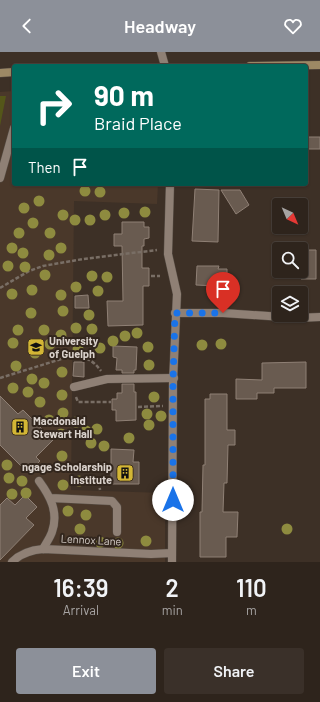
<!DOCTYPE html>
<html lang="en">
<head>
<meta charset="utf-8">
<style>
  :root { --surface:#2e241c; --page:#3a3029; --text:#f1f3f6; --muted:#a7a4a3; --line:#49413b; --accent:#8c9099 }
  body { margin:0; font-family:Barlow,sans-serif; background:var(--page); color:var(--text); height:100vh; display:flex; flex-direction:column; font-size:15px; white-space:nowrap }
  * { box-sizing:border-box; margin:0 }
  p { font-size:13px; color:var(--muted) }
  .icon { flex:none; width:22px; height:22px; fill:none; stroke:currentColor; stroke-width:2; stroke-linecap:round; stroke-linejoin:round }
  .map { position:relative; height:510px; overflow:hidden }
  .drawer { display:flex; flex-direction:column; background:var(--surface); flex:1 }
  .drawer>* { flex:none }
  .hud { position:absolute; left:12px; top:12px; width:296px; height:122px; border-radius:4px; box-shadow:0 1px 3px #0004,0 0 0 1px var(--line); background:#00695c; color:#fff; overflow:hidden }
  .needle { width:26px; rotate:136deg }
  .tools { position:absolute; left:272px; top:146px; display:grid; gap:8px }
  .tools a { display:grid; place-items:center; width:36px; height:36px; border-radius:4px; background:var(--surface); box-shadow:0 1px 3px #0004,0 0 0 1px var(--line); font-size:20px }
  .pin { position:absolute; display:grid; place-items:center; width:34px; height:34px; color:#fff; margin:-41px -17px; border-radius:50% 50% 50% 0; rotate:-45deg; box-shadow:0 0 4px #0007 }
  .pin .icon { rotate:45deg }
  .me { position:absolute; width:44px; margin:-22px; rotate:0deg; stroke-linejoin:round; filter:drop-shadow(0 0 3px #0008) }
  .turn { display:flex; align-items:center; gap:14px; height:84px; padding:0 16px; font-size:18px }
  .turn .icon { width:52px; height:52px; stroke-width:2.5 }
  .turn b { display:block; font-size:28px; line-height:34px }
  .then { display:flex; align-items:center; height:38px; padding:0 16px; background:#0003; gap:8px; font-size:15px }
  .eta { display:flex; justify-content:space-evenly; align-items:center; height:68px; text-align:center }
  .eta b { font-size:24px; font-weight:600; line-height:28px }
  .primary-button { display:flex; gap:8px; margin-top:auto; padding:8px 16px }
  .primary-button a { flex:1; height:46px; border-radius:4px; background:var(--accent); color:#fff; font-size:16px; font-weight:600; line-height:46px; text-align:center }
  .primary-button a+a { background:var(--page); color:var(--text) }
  header { display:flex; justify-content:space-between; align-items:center; height:52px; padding:0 16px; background:var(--accent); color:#fff; font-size:18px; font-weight:600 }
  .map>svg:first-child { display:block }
</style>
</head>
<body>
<header><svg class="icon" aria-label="back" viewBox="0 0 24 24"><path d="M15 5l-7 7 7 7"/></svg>Headway<svg class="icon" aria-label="heart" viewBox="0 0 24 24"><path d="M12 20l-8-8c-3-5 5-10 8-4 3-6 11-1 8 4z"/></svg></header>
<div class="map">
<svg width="320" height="510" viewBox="0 0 320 510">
  <rect width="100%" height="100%" fill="#3d3026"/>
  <!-- built -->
  <path fill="#4a382a" d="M14,39v93h144l-1,20 -83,-3 -3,289 94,3v69h-165v-470z"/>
  <!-- green -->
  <path fill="#545619" d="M0,44h6l-6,30z"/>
  <!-- building -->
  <path fill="#695b50" stroke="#8f8075" d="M306,85h14v12h-14z
    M195,137l24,1 -1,52 -26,-1z
    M221,138h19l9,15 -13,9z
    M122,170h22v5h5v11l-5,1v7h-2v22h7v18h-6v39l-35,1 -1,-25h16l-1,-55h-8v-12h8z
    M301,198h15v29h-15z
    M197,214h22l-1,3h9v15l-10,-1v3l-21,-1z
    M88,243l1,13h-14v-12z
    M113,294l24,1 -1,23h-2v3h-12v-3h-6l1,-12 -4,-1z
    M74,310h10v15l-11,-1z
    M306,310v26h-32v5h-17v6h-21v-20l26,1v-17z
    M122,332h12v8h2v28l-20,1v-11h-4v-11h5v-6h5z
    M210,342h17v36h8v15h-7l-1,38h-3l-1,29h15l-1,25h-11v20h-26v-45h2l1,-47h2v-66h5z
    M0,344l18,18 5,-4 30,30 -17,17 4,4 -12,12 -28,-28z
    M111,397l23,1 -1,12h6v22h-28z
    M25,443l12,12 -11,11 8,7 -34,35v-55l7,-7 8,7z"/>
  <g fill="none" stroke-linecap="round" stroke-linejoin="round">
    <defs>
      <path id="lane" d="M74,335l33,-8 67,-1
        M39,429c11,15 20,31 13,51 -2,6 -6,11 -9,17
        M51,446l61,3 5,6v25"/>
      <path id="street" d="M161,0l4,14
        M0,126l14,-50
        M170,132l-2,70 9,40 -4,88 -1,180
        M175,261h48l74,5 23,-1
        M12,510c9,-9 19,-12 31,-13l108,5 21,-1"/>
      <path id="secondary" d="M250,14l70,-1
        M0,21l14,-1"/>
    </defs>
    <!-- lane casing -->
    <use href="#lane" stroke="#564c44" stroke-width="9"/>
    <!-- street casing -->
    <use href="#street" stroke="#564c44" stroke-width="9"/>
    <!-- secondary casing -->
    <use href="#secondary" stroke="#564c44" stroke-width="9"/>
    <!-- path -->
    <path stroke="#796e65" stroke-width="2.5" stroke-dasharray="4 2" stroke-linecap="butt" d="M151,224h9
      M0,236l29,-17 14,-5 40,-7 74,-9
      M0,326l71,-22c14,0 22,4 30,15
      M76,345l2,5h33
      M138,355l25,-1
      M99,430l1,8"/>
    <!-- lane -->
    <use href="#lane" stroke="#8f8075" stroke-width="8"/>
    <!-- street -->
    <use href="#street" stroke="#8f8075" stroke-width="8"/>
    <!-- secondary -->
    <use href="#secondary" stroke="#9d8965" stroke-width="8"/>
  </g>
  <!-- trees -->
  <g fill="#8e8b3f">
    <circle cx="85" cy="139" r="5.5"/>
    <circle cx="100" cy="140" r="5.5"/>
    <circle cx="39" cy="149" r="5.5"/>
    <circle cx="24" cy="156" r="5.5"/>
    <circle cx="145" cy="160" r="5.5"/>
    <circle cx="124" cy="161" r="5.5"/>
    <circle cx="63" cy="163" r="5.5"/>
    <circle cx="105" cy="163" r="5.5"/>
    <circle cx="75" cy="168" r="5.5"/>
    <circle cx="90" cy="168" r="5.5"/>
    <circle cx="33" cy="171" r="5.5"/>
    <circle cx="19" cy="181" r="5.5"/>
    <circle cx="50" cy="181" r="5.5"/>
    <circle cx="12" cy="196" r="5.5"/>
    <circle cx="61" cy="196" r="5.5"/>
    <circle cx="23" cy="201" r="5.5"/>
    <circle cx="49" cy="203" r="5.5"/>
    <circle cx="8" cy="214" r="5.5"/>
    <circle cx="25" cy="215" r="5.5"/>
    <circle cx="45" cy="223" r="5.5"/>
    <circle cx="92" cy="224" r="5.5"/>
    <circle cx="107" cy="225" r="5.5"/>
    <circle cx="76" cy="235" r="5.5"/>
    <circle cx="32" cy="238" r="5.5"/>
    <circle cx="98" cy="239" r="5.5"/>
    <circle cx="12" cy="242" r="5.5"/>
    <circle cx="61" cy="243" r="5.5"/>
    <circle cx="63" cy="259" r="5.5"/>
    <circle cx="31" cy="261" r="5.5"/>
    <circle cx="89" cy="263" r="5.5"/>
    <circle cx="76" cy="276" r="5.5"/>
    <circle cx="92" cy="277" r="5.5"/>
    <circle cx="18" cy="278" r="5.5"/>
    <circle cx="44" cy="278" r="5.5"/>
    <circle cx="137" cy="281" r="5.5"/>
    <circle cx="61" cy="283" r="5.5"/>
    <circle cx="125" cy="284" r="5.5"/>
    <circle cx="113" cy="289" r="5.5"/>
    <circle cx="13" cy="291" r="5.5"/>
    <circle cx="50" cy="292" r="5.5"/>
    <circle cx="221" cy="292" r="5.5"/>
    <circle cx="202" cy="293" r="5.5"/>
    <circle cx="148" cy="295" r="5.5"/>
    <circle cx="100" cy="296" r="5.5"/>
    <circle cx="78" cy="297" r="5.5"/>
    <circle cx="35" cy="301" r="5.5"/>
    <circle cx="149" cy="313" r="5.5"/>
    <circle cx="16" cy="314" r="5.5"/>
    <circle cx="62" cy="320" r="5.5"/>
    <circle cx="32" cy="327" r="5.5"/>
    <circle cx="44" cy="331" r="5.5"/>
    <circle cx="13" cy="336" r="5.5"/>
    <circle cx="28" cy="340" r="5.5"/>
    <circle cx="62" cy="343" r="5.5"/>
    <circle cx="154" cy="345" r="5.5"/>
    <circle cx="40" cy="350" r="5.5"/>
    <circle cx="63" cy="361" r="5.5"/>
    <circle cx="147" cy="362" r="5.5"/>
    <circle cx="161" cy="364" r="5.5"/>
    <circle cx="49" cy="368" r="5.5"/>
    <circle cx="76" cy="370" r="5.5"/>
    <circle cx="149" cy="373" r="5.5"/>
    <circle cx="97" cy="377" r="5.5"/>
    <circle cx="86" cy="379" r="5.5"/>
    <circle cx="61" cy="382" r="5.5"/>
    <circle cx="129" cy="386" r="5.5"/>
    <circle cx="91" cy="391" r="5.5"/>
    <circle cx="104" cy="394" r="5.5"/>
    <circle cx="62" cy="404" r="5.5"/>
    <circle cx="7" cy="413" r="5.5"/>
    <circle cx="9" cy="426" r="5.5"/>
    <circle cx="22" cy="429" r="5.5"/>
    <circle cx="79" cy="429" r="5.5"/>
    <circle cx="63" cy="433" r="5.5"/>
    <circle cx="26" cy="441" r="5.5"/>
    <circle cx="12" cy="442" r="5.5"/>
    <circle cx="68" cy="459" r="5.5"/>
    <circle cx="86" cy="463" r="5.5"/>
    <circle cx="80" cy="477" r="5.5"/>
    <circle cx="287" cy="477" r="5.5"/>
    <circle cx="146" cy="489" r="5.5"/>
    <circle cx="100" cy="490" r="5.5"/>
    <circle cx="118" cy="491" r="5.5"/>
  </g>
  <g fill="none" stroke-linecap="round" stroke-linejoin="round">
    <!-- route -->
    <path stroke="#1a73e8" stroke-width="7" stroke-dasharray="0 12.6" d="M173,448v-118l2,-69h48"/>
  </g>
  <!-- icons -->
  <defs>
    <symbol id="university-square" viewBox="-11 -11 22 22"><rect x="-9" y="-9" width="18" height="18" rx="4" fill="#d3b635" stroke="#32261d"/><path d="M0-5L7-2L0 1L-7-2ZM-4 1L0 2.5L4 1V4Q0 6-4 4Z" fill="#111"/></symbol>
    <symbol id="building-square" viewBox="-11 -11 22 22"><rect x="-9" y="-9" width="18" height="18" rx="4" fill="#d3b635" stroke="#32261d"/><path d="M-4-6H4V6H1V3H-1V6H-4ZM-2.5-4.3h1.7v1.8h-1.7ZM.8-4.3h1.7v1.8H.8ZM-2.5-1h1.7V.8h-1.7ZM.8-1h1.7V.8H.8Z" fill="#111"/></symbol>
  </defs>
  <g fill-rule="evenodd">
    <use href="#university-square" x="26" y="285" width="20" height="20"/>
    <use href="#building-square" x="10" y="365" width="20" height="20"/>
    <use href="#building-square" x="115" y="411" width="20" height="20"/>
  </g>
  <g text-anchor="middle" stroke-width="4" stroke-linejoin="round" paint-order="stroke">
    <!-- poi labels -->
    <g font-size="11" font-weight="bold" fill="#dad2cc" stroke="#32261d" text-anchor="start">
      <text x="49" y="293">University<tspan x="49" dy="13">of Guelph</tspan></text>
      <text x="33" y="373">Macdonald<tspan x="33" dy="13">Stewart Hall</tspan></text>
      <text x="112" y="419" text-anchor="end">ngage Scholarship<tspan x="112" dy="13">Institute</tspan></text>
    </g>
    <!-- street labels -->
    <g font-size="11" fill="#dad2cc" stroke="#32261d">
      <text transform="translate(91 488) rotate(3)" y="4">Lennox Lane</text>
    </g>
  </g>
</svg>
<div class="tools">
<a><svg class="needle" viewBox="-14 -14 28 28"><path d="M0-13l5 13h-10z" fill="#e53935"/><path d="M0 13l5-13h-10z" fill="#a7a4a3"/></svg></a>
<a><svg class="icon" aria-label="search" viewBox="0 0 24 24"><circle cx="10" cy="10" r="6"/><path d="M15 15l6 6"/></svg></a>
<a><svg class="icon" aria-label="layers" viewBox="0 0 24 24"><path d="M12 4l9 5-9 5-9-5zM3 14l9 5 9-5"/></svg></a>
</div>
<div class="pin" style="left:223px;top:261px;background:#d93025"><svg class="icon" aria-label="arrive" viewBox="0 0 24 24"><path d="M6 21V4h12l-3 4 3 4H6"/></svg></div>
<svg class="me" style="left:173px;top:448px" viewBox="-20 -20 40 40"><circle r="19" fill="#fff"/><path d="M0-13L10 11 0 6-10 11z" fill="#1a73e8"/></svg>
<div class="hud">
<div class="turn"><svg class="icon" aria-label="right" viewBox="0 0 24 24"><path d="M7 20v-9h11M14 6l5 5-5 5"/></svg><div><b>90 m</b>Braid Place</div></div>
<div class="then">Then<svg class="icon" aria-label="arrive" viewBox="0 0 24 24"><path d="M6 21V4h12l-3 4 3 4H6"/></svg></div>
</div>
</div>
<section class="drawer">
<div class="eta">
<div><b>16:39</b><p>Arrival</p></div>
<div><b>2</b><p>min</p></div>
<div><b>110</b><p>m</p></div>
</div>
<div class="primary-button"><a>Exit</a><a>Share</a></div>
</section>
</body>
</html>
